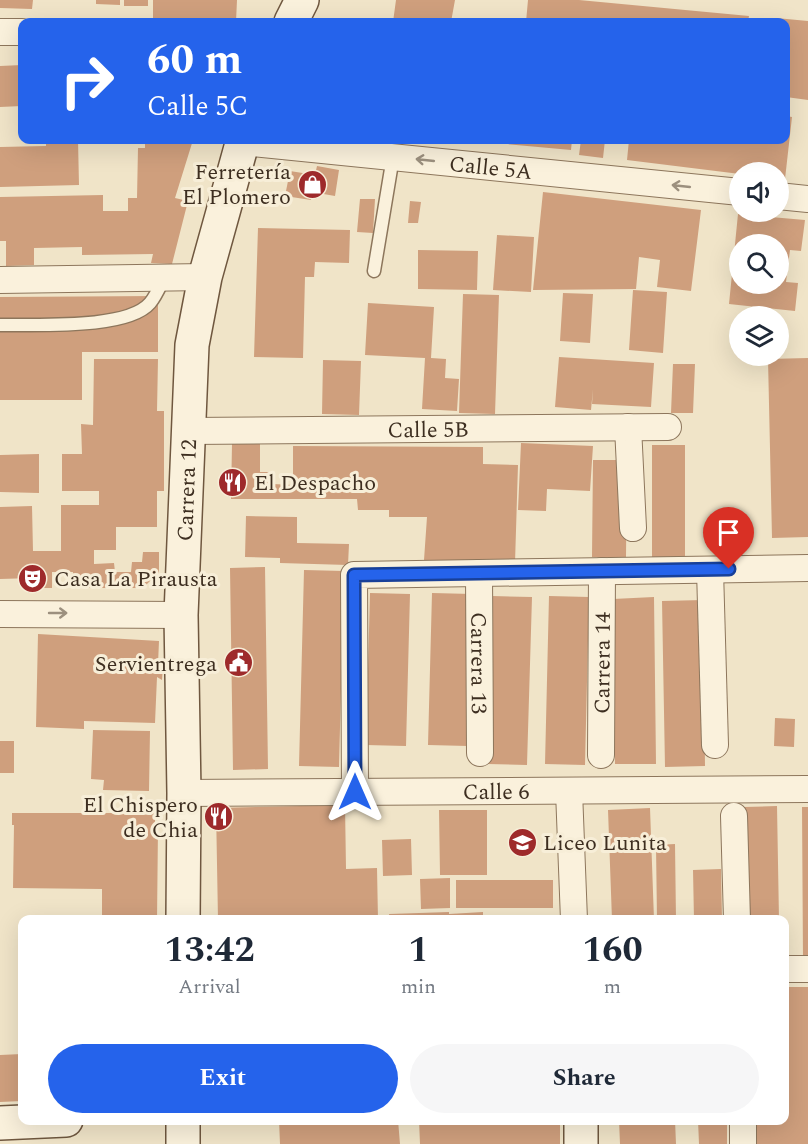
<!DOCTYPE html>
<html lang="en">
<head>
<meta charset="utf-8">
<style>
  :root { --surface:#fff; --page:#f6f6f7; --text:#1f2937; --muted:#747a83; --accent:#2563eb }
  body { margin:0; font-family:Spectral,serif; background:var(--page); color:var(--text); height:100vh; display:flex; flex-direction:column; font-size:22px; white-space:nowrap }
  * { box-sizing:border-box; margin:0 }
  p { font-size:20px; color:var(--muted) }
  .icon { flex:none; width:33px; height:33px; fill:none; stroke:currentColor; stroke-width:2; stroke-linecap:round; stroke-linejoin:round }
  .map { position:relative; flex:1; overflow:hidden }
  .side { position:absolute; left:18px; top:915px; width:771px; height:210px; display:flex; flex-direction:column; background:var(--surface); border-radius:12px; box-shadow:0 6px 24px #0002 }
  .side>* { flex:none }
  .top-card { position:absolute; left:18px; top:18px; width:772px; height:126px; border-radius:12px; box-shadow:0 6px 24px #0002; background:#2563eb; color:#fff; overflow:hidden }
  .tools { position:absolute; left:729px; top:162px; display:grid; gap:12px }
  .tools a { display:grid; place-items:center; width:60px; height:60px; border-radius:50%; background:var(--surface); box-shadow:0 6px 24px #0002; font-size:30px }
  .pin { position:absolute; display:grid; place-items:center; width:51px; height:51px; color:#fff; margin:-62px -26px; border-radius:50% 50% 50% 0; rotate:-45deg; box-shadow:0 0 6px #0007 }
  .pin .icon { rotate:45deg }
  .me { position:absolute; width:66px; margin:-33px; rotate:0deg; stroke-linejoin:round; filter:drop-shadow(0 0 4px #0008) }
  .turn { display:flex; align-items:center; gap:21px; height:126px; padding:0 30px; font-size:27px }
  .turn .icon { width:78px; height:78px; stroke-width:2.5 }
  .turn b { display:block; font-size:42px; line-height:51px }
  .eta { display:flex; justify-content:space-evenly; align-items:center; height:102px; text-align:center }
  .eta b { font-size:36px; font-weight:700; line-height:42px }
  .primary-button { display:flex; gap:12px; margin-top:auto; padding:12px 30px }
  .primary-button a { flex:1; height:69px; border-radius:36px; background:var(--accent); color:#fff; font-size:24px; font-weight:700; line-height:69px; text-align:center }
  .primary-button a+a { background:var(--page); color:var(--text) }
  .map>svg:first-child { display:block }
</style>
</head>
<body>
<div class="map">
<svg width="808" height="1144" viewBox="0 0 808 1144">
  <rect width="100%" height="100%" fill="#f0e4c8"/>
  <!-- building -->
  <path fill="#cf9f7d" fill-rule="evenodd" d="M0,0h33l-1,9 -32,-1z
    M96,0h24v5l-24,-1z
    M124,0h24v6h-24z
    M153,0h84l-1,22 -83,-1z
    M396,0h59l-4,22h-58z
    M528,0h51l170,16 -1,6h-222z
    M776,18l32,3v79l-22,-3v-75h-11z
    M22,65v41l-22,1v-41z
    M786,116l6,1 -7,62 -7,-1v-6l-38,2 -113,-14 2,-20h157z
    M46,140h32l1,45 -79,2v-40l46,-1z
    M145,140h48l-18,58 13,3 -16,63 -21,-1 2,-9 -71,1v-8l-48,1v17l-28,1v-25h-6v-44l103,-2v16h25v-13h9l1,-50h7z
    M474,140h98l-1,10 -97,-9z
    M581,140h24l-2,18 -24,-3z
    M317,166l22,4 -4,26 -23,-4 -1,8 -26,-4 5,-25 25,4z
    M543,192l158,18 -10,81 -34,-4 3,-27 -21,-3 -3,32 -103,1z
    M360,199h15l-2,34 -16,-1z
    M410,201l11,1 -3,21h-10z
    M738,214l67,6 -4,31 -11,-1 -4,32 12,1 -3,28 -66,-7zM740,244h38v40h-38z
    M258,228l92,2 -1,33 -34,-1 -1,15h-9l-2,81 -49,-1z
    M497,235l37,2 -3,55 -38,-2z
    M418,250l60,1 -1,39 -59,-1z
    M633,290l34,2 -4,61 -34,-3z
    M563,293l30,1 -3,49 -30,-2z
    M463,294l36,1 -4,119 -36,-1z
    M158,296v56h-76v48h-82v-103z
    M368,303l66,4 -3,51 15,1 -1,19 14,1 -2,32 -35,-2 3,-51 -60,-3z
    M559,357l95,6 -3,44 -59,-3 1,-15 -2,21 -36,-3z
    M808,358v179l-36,1 -4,-179z
    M94,359h64l-1,52h7v80h-7v36h-41v23h-22v14l20,-1 1,9h16l1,-10h10l1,-10h16v20l-16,16h-71l1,-16h-21v16h-19v-10l-33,1v-72l32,-1 1,45h28v-46h38v-14h-37v-37h20l-1,-30 12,1z
    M323,360l38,1 -2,54 -37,-1z
    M673,364h22l-2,49h-22z
    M521,443l72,3 -3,45 -43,-2 -1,22 -28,-1z
    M232,444h28v28h13v12l20,1v-39l190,1v17l35,1 -3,98 -91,-3 3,-43h-38v-7h-31l-1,-11h-126z
    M652,445h33v114h-33z
    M39,454v39l-39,-1v-37z
    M593,460h34l-1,97h-34z
    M246,516l51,1v26l52,1 -1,21 -68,-2v-5l-35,-1z
    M265,567l3,202 -35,1 -3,-202z
    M304,570l40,1 -5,196 -40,-1z
    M370,593l40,1 -4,152 -40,-1z
    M432,593l40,1 -4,152 -40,-1z
    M492,596l40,1 -5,168 -39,-1z
    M549,596l40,1 -4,168 -40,-1z
    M654,597l2,167h-41l-2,-165z
    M703,600l2,166 -40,1 -3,-166z
    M38,634l121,7 -1,23 5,1 -1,15 -5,-3 -2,46 -71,-2v8l-48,-2z
    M775,718l20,1 -1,28 -20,-1z
    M93,730l57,1 -1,60 -46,-1 1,-10 -13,-1z
    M0,741h14v32h-14z
    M345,805l1,64 31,-1 1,52h-160l-2,-112z
    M777,806l2,114h-33l-2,-113z
    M802,807h6v153h-5z
    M650,808l4,112h-42l-4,-110z
    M439,810h48v65h-47z
    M12,813h143v13l3,1 -1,93h-55v-31l-89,-1 1,-63h-2z
    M411,839l1,36 -29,1 -1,-36z
    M675,844l1,76h-19l-1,-75z
    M721,869l1,51h-28l-1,-50z
    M450,878v30l-29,1 -1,-30z
    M456,880h97v28h-97z
    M449,912v2l34,-2v8h-93l-1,-6z
    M784,987h24v157h-52l-1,-24h29z
    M22,1054v47l-22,1v-47z
    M279,1120h119l2,24h-120z
    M419,1120h141v24h-140z
    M619,1120h56l1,24h-56z
    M698,1120h29v24h-28z"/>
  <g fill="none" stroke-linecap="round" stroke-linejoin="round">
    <defs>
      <path id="lane" d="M374,271l19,-114
        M0,325c35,-1 127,5 150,-22 6,-7 10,-17 14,-25"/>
      <g id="street">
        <path d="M0,32h22"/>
        <path id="s1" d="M242,142l498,50"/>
        <path d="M778,196l30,3"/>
        <path d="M0,280l205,-3"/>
        <path d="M628,427l5,101"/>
        <path id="s2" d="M188,431l480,-4"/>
        <path d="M710,570l5,175"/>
        <path id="s3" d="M479,573l1,180"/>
        <path d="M0,614l181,1"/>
        <path id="s4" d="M601,755l1,-184"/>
        <path d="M569,791l5,129"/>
        <path d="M355,792l-1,-217 454,-7"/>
        <path id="s5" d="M184,793l624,-4"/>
        <path d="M734,816l3,104"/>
        <path d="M784,969h24"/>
        <path d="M743,1120v24"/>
      </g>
      <g id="secondary">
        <path d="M291,22l11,-22"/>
        <path id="s6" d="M183,920l1,-127 -3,-178 11,-270 13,-68 38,-137"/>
        <path d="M183,1120v24"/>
        <path d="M581,1120v24"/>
        <path d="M0,1123l66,-3"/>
      </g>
    </defs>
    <!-- lane casing -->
    <use href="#lane" stroke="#8d765c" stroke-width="15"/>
    <!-- street casing -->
    <use href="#street" stroke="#8d765c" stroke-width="28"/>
    <!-- secondary casing -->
    <use href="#secondary" stroke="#6f573f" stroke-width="36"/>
    <!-- lane -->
    <use href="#lane" stroke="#faf1dc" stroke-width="12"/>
    <!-- street -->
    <use href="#street" stroke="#faf1dc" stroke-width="26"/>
    <!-- secondary -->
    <use href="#secondary" stroke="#faf1dc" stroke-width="33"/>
  </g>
  <!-- one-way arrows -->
  <defs><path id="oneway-shaft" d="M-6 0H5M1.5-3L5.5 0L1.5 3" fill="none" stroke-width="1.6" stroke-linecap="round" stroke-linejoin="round" transform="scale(1.5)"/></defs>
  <g stroke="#9c907e">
    <use href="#oneway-shaft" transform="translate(425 160) rotate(-174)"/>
    <use href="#oneway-shaft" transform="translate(681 186) rotate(-174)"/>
    <use href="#oneway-shaft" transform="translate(58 613)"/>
  </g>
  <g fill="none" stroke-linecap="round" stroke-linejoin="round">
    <defs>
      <path id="route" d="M355,792l-1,-217 375,-6"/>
    </defs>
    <!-- route casing -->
    <use href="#route" stroke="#184099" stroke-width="15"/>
    <!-- route -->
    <use href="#route" stroke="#2563eb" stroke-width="10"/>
  </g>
  <!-- icons -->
  <defs>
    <symbol id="shop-disc" viewBox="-11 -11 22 22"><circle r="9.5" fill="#9e2a2b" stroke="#f7eed8"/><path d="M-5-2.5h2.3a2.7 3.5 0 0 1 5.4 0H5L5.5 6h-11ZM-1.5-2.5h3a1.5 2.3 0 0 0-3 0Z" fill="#fff"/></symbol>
    <symbol id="restaurant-disc" viewBox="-11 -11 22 22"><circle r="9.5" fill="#9e2a2b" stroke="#f7eed8"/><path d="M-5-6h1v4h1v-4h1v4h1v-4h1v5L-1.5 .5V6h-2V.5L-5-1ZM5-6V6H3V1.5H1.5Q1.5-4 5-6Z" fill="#fff"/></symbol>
    <symbol id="theatre-disc" viewBox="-11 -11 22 22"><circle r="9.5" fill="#9e2a2b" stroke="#f7eed8"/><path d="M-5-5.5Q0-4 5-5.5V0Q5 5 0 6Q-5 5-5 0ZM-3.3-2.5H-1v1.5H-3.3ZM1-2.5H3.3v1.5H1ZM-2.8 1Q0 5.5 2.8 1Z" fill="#fff"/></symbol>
    <symbol id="civic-disc" viewBox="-11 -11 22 22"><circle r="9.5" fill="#9e2a2b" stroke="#f7eed8"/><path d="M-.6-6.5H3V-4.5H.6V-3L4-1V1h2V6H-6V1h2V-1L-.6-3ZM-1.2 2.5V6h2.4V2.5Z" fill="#fff"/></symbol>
    <symbol id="school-disc" viewBox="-11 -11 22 22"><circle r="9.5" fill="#9e2a2b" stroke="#f7eed8"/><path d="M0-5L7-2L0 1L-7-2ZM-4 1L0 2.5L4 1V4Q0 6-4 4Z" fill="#fff"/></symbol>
  </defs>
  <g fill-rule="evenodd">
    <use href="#shop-disc" x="296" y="168" width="33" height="33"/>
    <use href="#restaurant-disc" x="216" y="466" width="33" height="33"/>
    <use href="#theatre-disc" x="16" y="562" width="33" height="33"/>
    <use href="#civic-disc" x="222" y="646" width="33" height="33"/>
    <use href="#restaurant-disc" x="202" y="800" width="33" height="33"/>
    <use href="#school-disc" x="506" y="826" width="33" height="33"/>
  </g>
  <g text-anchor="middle" stroke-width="6" stroke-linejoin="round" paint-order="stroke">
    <!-- street labels -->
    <g font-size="22" fill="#3d2e20" stroke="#f7eed8">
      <text dy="8" stroke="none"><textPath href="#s1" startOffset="250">Calle 5A</textPath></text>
      <text dy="8" stroke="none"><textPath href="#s2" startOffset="240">Calle 5B</textPath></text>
      <text dy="8" stroke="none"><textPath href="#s6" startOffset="430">Carrera 12</textPath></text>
      <text dy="8" stroke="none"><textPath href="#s3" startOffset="90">Carrera 13</textPath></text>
      <text dy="8" stroke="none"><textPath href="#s4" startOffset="92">Carrera 14</textPath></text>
      <text dy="8" stroke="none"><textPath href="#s5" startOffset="312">Calle 6</textPath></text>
    </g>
    <!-- poi labels -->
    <g font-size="22" fill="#3d2e20" stroke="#f7eed8" text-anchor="end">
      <text x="291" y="179">Ferretería<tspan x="291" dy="25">El Plomero</tspan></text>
      <text x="254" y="490" text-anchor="start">El Despacho</text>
      <text x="54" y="586" text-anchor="start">Casa La Pirausta</text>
      <text x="217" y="671">Servientrega</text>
      <text x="198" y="812">El Chispero<tspan x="198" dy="25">de Chia</tspan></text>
      <text x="543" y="850" text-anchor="start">Liceo Lunita</text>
    </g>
  </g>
</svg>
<div class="tools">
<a><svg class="icon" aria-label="sound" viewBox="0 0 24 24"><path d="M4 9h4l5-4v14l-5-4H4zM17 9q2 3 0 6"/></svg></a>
<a><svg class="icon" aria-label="search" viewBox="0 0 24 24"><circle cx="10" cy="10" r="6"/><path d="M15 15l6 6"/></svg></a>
<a><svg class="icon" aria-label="layers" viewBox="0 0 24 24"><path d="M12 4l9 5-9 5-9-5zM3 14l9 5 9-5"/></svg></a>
</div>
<div class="pin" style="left:729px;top:569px;background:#d93025"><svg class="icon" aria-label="arrive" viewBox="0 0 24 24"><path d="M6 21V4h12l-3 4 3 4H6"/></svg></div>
<svg class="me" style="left:355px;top:792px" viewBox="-20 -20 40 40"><path d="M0-17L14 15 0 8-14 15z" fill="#2563eb" stroke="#fff" stroke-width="4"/></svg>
<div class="top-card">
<div class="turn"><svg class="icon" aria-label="right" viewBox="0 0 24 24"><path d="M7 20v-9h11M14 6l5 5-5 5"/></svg><div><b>60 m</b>Calle 5C</div></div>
</div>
<section class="side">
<div class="eta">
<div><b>13:42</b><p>Arrival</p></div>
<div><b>1</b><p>min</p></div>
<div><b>160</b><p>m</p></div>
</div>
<div class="primary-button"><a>Exit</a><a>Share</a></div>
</section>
</div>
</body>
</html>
